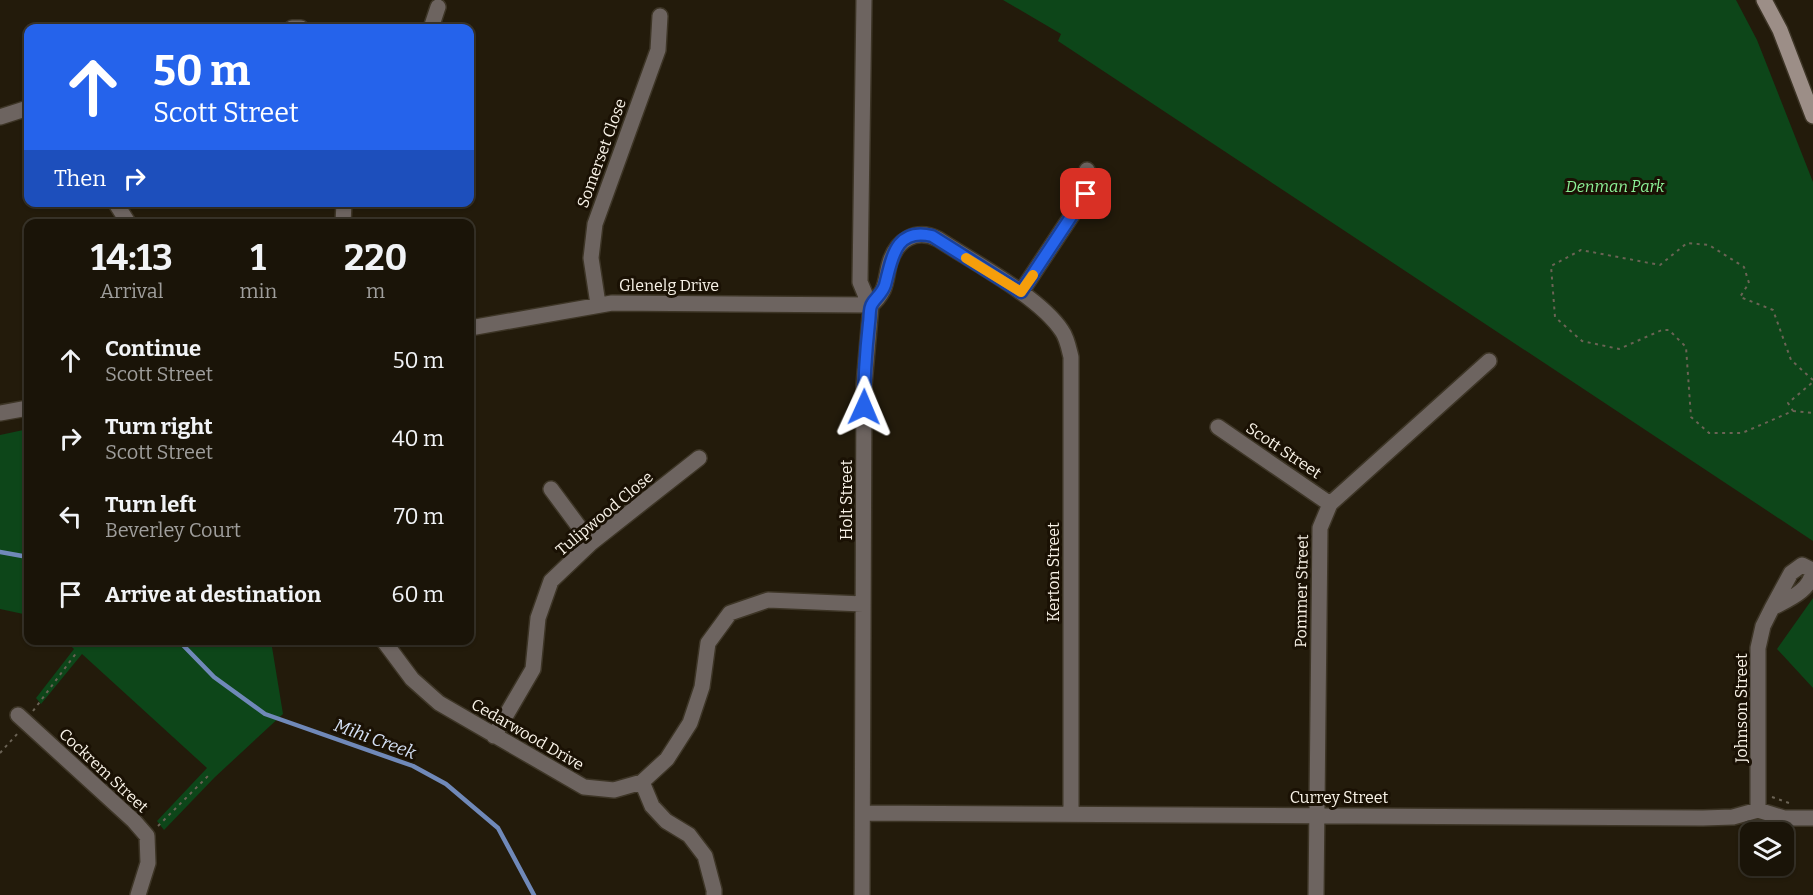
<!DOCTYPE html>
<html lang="en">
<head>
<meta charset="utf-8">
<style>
  :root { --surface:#1a1408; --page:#231d12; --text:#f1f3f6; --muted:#9f9e9c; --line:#383329 }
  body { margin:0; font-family:Bitter,serif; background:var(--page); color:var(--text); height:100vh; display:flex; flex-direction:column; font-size:22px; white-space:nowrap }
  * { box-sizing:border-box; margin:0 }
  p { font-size:20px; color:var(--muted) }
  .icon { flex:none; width:33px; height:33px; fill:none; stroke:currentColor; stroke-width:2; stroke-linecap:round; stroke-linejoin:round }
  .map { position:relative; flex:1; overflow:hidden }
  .sheet { position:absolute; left:24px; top:219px; width:450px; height:426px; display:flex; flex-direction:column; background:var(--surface); border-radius:12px; box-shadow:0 2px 4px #0004,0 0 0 2px var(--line) }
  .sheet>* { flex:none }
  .guide { position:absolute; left:24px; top:24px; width:450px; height:183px; border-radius:12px; box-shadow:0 2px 4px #0004,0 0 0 2px var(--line); background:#2563eb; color:#fff; overflow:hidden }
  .fabs { position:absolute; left:1740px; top:822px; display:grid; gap:12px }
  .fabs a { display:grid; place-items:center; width:54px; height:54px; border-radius:12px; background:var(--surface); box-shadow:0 2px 4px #0004,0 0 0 2px var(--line); font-size:30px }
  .pin { position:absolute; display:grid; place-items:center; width:51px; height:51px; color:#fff; margin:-26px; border-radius:12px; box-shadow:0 3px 9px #0006 }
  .me { position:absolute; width:66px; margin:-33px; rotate:1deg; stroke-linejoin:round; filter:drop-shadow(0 0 4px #0008) }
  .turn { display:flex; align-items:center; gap:21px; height:126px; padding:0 30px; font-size:27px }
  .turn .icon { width:78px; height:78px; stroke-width:2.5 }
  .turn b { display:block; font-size:42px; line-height:51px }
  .then { display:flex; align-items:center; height:57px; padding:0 30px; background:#0003; gap:12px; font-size:22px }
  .eta { display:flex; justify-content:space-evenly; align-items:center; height:102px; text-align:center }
  .eta b { font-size:36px; font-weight:700; line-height:42px }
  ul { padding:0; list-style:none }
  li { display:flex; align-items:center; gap:18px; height:78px; padding:0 30px }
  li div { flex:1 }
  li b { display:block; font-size:22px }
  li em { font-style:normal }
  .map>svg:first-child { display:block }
</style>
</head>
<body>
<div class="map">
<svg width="1813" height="895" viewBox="0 0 1813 895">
  <rect width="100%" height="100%" fill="#231b0b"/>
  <!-- green -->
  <path fill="#0d4619" d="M1003,0h733l21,40 56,142v359l-755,-500 3,-7z
    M28,429v186l-28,-6v-174z
    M1813,598v90l-36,-39z
    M65,641h206l12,73 -68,63 -51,53 -7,-9 50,-53 -125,-114 -41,50 -5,-6 38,-49z"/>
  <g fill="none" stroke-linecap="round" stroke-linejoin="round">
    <!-- stream -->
    <path stroke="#7089b9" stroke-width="4.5" d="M0,552l28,5
      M178,640l36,37 51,37 148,52 33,18 52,44 36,67"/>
    <defs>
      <path id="minor" d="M292,28h9
        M431,28l7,-21
        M0,117l28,-9
        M115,202l14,22
        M343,224l1,-22
        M1021,292l65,-98 1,-24
        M598,304l-7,-46 4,-34 63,-174 2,-34
        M871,305c5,-4 9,-9 12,-15 4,-9 4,-19 7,-28 7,-22 26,-34 48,-23 35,23 102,58 124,92 5,7 7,18 9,26v456
        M470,328l142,-25 259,2
        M0,413l28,-5
        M1218,427l112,77
        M551,489l40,54
        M1802,565l10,5c1,20 -25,30 -40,38l19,-35z
        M383,640l29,39 27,24 145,84 30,3 28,-8 25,-23 23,-36 12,-36 6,-44 22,-30 38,-13 95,4
        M18,715l116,106 13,15 1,27 -10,32
        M494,736l39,-67 5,-51 13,-37 40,-38 108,-85
        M642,782l10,24 14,15 23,14 16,21 9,34v5
        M1758,810v-162l5,-22 9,-18
        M863,813l840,5 30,-1 25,-7 26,8h29
        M862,895l2,-510 7,-80 -6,-11 -5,-12 4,-282
        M1316,895l4,-367 10,-24 159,-143"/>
      <path id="secondary" d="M1764,0l16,30 33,86"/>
    </defs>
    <!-- minor casing -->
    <use href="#minor" stroke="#3d3526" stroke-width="18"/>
    <!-- secondary casing -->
    <use href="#secondary" stroke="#3d3526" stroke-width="18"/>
    <!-- path -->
    <path stroke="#6b6355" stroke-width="2" stroke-dasharray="3 4.5" stroke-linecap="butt" d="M1813,380l-22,-20 -18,-50 -33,-13 9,-14 -5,-16 -35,-22 -22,-2 -27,22 -79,-15 -30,16 4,51 27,24 37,8 43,-19h7l17,17 5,70 18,16h33l51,-22 -5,-8 25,-21
      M1793,411l20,2
      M33,711l44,-59
      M0,753l18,-20
      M1772,797l17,6
      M158,826l52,-52"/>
    <!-- minor -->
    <use href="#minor" stroke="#6d6460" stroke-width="15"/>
    <!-- secondary -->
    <use href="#secondary" stroke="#9c8e87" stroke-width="15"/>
  </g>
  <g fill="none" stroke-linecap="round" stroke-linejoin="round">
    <defs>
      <path id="route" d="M864,407c0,-29 2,-56 5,-84 1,-5 0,-15 3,-19 4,-7 10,-10 13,-19 7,-26 10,-58 47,-49l89,56 65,-98"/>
    </defs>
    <!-- route casing -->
    <use href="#route" stroke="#184099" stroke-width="15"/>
    <!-- route -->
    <use href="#route" stroke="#2563eb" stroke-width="10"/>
    <!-- slow -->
    <path stroke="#f59e0b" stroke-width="10" d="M966,258l55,34 12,-17"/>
  </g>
  <g text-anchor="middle" stroke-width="6" stroke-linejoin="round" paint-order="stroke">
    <!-- street labels -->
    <g font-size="16" fill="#f9f3e8" stroke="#1a1104">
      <text transform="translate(601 153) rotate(-70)" y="6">Somerset Close</text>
      <text x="669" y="291">Glenelg Drive</text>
      <text transform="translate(1284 450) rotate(34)" y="6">Scott Street</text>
      <text transform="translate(846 500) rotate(-90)" y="6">Holt Street</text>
      <text transform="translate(604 513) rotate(-40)" y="6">Tulipwood Close</text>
      <text transform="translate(1053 572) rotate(-90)" y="6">Kerton Street</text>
      <text transform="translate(1301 591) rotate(-89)" y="6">Pommer Street</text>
      <text transform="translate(1741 708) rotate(-90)" y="6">Johnson Street</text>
      <text transform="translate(528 734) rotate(30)" y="6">Cedarwood Drive</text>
      <text transform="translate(104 770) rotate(43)" y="6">Cockrem Street</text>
      <text x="1339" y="803">Currey Street</text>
    </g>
    <!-- park labels -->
    <g font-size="16" font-style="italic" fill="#8cf197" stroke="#1a1104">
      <text x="1615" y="192">Denman Park</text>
    </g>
    <!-- water labels -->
    <g font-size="18" font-style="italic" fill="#d5e1f6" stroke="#1a1104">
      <text transform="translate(375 739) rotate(20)" y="6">Mihi Creek</text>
    </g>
  </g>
</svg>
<div class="fabs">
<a><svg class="icon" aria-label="layers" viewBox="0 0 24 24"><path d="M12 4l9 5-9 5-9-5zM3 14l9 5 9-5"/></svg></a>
</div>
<div class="pin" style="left:1086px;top:194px;background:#d93025"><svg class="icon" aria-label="arrive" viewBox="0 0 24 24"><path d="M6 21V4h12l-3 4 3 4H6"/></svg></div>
<svg class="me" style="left:864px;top:407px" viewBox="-20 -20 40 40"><path d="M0-17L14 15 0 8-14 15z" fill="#2563eb" stroke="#fff" stroke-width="4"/></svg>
<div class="guide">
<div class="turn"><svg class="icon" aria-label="ahead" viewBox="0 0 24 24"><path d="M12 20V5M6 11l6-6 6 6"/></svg><div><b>50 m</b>Scott Street</div></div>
<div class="then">Then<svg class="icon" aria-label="right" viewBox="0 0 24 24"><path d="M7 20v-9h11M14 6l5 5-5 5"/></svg></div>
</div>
<section class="sheet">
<div class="eta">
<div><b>14:13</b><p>Arrival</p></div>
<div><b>1</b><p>min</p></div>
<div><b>220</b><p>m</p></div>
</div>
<ul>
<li><svg class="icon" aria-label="ahead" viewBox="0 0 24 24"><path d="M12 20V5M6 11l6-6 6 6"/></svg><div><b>Continue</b><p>Scott Street</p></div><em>50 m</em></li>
<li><svg class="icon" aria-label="right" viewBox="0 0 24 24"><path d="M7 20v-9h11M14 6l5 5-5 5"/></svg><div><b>Turn right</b><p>Scott Street</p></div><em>40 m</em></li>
<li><svg class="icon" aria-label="left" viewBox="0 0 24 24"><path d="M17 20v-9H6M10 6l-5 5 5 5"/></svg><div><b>Turn left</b><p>Beverley Court</p></div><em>70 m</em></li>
<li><svg class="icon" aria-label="arrive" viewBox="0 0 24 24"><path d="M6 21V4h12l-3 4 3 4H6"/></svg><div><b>Arrive at destination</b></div><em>60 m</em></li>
</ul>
</section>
</div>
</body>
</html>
